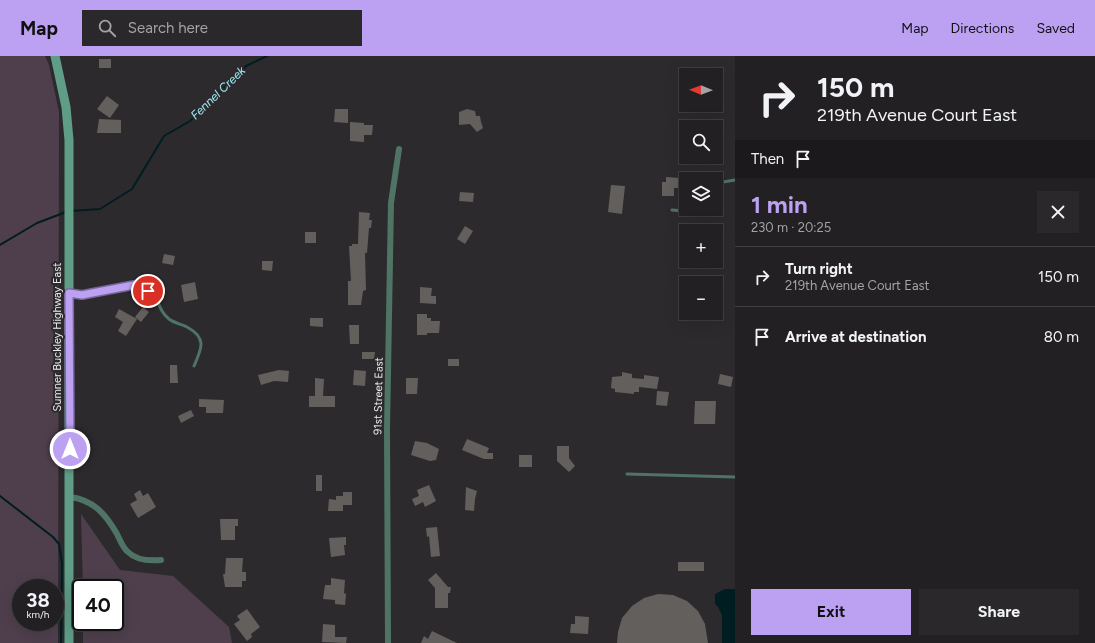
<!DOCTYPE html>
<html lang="en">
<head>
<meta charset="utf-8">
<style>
  :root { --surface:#222022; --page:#2a282a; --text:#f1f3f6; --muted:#a2a3a5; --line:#3f3e40; --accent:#bca0f2 }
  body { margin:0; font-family:Figtree,sans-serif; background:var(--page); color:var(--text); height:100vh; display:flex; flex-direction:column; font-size:15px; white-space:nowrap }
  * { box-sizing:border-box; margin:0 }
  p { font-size:13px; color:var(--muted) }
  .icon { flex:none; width:22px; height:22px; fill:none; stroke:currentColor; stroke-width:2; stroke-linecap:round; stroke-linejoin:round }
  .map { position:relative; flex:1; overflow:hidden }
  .details { display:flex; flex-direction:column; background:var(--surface); width:360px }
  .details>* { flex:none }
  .top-card { background:#222022; color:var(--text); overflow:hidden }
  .needle { width:26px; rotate:271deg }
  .fabs { position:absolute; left:679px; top:12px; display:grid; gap:8px }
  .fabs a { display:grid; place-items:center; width:44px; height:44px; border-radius:0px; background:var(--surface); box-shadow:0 4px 16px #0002,0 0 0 1px var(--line); font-size:20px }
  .speed { position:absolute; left:12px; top:523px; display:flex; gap:8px; font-size:20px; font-weight:700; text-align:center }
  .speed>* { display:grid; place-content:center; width:52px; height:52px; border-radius:50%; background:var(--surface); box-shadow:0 4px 16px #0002,0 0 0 1px var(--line); line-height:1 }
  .speed small { font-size:10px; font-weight:400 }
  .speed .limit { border:2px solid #111; border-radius:6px; background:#fff; color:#111 }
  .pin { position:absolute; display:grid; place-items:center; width:34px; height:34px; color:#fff; margin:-17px; border:2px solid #fff; border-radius:50%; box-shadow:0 1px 4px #0007 }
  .me { position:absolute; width:44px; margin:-22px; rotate:0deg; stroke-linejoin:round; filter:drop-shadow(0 0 3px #0008) }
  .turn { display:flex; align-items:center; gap:14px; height:84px; padding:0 16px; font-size:18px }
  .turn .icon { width:52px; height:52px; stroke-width:2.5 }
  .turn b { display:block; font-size:28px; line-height:34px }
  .then { display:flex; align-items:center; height:38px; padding:0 16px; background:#0003; gap:8px; font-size:15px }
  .round { display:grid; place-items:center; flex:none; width:42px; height:42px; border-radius:0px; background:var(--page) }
  .summary { display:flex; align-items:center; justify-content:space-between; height:68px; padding:0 16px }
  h1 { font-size:24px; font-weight:700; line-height:30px; color:var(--accent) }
  .cta { display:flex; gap:8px; margin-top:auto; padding:8px 16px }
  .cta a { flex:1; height:46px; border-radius:0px; background:var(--accent); color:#111; font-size:16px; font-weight:700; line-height:46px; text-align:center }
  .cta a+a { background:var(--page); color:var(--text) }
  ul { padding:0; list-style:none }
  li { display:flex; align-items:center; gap:12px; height:60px; padding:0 16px; border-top:1px solid var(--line) }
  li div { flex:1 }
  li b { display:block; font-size:15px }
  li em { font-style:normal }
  header { display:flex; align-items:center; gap:24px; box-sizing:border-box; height:56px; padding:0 20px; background:var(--accent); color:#111 }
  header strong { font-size:19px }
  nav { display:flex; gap:22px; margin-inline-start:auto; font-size:14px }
  .search { width:280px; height:36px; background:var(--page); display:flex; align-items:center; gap:10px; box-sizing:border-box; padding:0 14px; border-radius:0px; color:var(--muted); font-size:15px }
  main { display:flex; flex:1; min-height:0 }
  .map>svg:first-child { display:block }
</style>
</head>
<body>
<header>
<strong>Map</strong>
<div class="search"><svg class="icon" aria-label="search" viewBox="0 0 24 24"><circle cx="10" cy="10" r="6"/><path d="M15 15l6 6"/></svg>Search here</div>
<nav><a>Map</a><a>Directions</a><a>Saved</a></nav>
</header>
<main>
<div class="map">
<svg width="735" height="587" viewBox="0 0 735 587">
  <rect width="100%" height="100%" fill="#2d2a2d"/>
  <!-- green -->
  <path fill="#4f3f4d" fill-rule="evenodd" d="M0,0h45l4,9 10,47 -1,531h-58zM21,532h34v34h-34z
    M81,458l39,56 53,6 56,51 3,16h-149v-21h32v-34h-32z"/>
  <!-- water -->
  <path fill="#001d21" d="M725,533h10v54h-13v-28l-4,-8 -3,-3v-10z"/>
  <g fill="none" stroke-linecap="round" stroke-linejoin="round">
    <!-- stream -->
    <path stroke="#001d21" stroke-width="2" d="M71,155l29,-2 32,-20 32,-53 26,-15 56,-55 21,-10
      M0,189l37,-22 29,-11
      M0,440l53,41 6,7 3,19 -1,80"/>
  </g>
  <!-- building -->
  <path fill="#635f5d" d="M99,3h12v9h-12z
    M107,40l12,9 -9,13 -13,-9z
    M335,53h13v14l-14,-1z
    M467,53l8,2 1,5h4l1,6 2,6 -6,4 -7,-8 -11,1v-13z
    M99,63l22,1v13h-24z
    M350,66l14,1v2h9l-1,10h-8v7l-14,-1z
    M666,121l14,1v10h-6v8h-12v-14h4z
    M611,129l14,1 -3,28 -14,-2z
    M460,136l14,1 -1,9 -14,-1z
    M359,156l11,1 -1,7h3l-1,8h-2l-2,25h-2l1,37 -3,1 -2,14h-13v-24h3l-2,-35h3v-2h6z
    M465,170l8,5 -8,13 -8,-5z
    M305,176h11v11h-11z
    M164,198l11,2 -2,9 -11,-2z
    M262,205h11l-1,10 -10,-1z
    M195,226l3,17 -14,3 -3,-17z
    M420,231l12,1 -1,8h5v8l-16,-1z
    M143,251l6,5 -8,10 -6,-5z
    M119,253l18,10 -11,17 -8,-5 5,-9 -8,-5z
    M417,258h10v4h4v3h9l-1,12h-12v2h-10z
    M310,262h13v9l-13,-1z
    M349,269h10v19h-9z
    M362,296h13l-1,7h-12z
    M448,303h11v7h-11z
    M170,309h7l1,18h-8z
    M279,314l10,1 -1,11 -14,-1 -13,4 -3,-10z
    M354,314l12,1 -1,15 -12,-1z
    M622,316l10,2v4l12,1v-4l15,2 -2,12 -18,-2v5h-5v2l-19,-2v-3l-4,-1 1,-11 10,-1z
    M720,318l13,3 -2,10 -13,-3z
    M315,322l9,1 -1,17h12v11h-26v-11h6z
    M406,322h12l-1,16h-11z
    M657,335l12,1 -2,14 -11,-1z
    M199,343l25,1 -1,13h-17v-6h-7z
    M695,345h21l-1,23h-21z
    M191,354l3,6 -13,7 -3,-7z
    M467,383l22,9 -2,5h6v6h-9l-22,-9z
    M415,385l12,2 12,6 -3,11 -6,1 -19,-6z
    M557,390h12v12l6,8 -6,6 -12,-11z
    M519,399h13v12h-13z
    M316,419h6v16h-6z
    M429,429l7,16 -11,6 -2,-5 -8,4 -3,-7 7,-3 -2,-6z
    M466,431l11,4 -2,8 -1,12 -9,-1z
    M140,434l3,6 5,-3 8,14 -18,11 -8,-14 7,-4 -3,-6z
    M343,436h9v13h-9v6h-15l1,-12 7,1v-4h7z
    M220,463h18v7h-3v14h-14z
    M437,471l3,29 -9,1 -2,-21 -2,1 -1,-9z
    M346,481v8h-2l1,10 -14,2 -2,-19z
    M226,502h17l-1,14h4v9h-4v6h-17l-2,-13h2z
    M678,506h26v9h-26z
    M436,517l12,14h3l-1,6h-2v15h-13v-20l-7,-8z
    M331,522l14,2 -1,13 2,1 -1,11 -10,-1v-4l-12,-1 2,-14h6z
    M658,538l15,1 14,6 11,10 7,13 3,19h-91l1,-11 4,-14 10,-12 12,-8z
    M247,553l13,18 -9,7 1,3 -5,4 -13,-17 6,-4 -3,-4z
    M575,560l14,1 -1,17 -18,-1 1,-9h4z
    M323,568l12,1v12h12l-1,6 -24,-1z
    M432,575l25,12h-36l3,-7 4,3z"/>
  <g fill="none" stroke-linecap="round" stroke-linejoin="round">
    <!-- lane -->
    <path stroke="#4f7466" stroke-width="3" d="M716,132l7,-6 12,-2
      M672,154l12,1 11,-2
      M155,239c4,9 6,18 14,24 5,4 12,5 18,8 20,11 15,21 7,39
      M627,418l108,3"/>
    <!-- street -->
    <path stroke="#4f7466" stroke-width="6" d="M69,237l13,2 10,-2 42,-8 7,2 14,8
      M70,441c23,3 35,16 47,37 3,6 6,14 11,18 9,9 22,9 33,8
      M388,587l-1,-214 4,-226 8,-54"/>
    <!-- secondary -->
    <path stroke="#5f9d86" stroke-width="9" d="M55,0l11,51 3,33v503"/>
  </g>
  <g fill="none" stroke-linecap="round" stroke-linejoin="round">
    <defs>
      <path id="route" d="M70,393l-1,-156 13,2 10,-2 42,-8 7,2 7,4"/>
    </defs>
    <!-- route casing -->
    <use href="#route" stroke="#7a689d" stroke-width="10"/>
    <!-- route -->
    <use href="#route" stroke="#bca0f2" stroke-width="7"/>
  </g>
  <g text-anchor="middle" stroke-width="4" stroke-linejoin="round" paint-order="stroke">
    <!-- street labels -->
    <g font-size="11" fill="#eae8ea" stroke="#2d2a2d">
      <text transform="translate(57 281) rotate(-90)" y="4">Sumner Buckley Highway East</text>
      <text transform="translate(378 340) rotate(-89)" y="4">91st Street East</text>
    </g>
    <!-- water labels -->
    <g font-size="12" font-style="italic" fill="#9eedf5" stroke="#2d2a2d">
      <text transform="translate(218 37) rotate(-44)" y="4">Fennel Creek</text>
    </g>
  </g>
</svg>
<div class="fabs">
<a><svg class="needle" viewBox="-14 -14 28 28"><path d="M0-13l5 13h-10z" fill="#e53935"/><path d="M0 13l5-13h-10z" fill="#a2a3a5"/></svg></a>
<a><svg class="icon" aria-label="search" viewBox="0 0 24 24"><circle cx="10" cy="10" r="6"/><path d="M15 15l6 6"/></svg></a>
<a><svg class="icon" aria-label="layers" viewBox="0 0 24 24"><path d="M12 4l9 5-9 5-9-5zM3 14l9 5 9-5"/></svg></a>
<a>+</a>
<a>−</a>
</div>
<div class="speed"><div>38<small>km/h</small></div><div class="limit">40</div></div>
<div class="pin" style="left:148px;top:235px;background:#d93025"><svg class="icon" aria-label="arrive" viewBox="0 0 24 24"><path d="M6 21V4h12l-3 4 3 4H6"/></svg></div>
<svg class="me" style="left:70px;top:393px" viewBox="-20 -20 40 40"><circle r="17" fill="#bca0f2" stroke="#fff" stroke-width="3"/><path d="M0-11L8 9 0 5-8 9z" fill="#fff"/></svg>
</div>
<section class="details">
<div class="top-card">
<div class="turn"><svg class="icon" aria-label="right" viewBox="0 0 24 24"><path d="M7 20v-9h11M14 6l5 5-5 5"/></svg><div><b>150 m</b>219th Avenue Court East</div></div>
<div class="then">Then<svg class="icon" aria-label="arrive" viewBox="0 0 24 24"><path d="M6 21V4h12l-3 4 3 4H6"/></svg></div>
</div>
<div class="summary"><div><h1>1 min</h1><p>230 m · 20:25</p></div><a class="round"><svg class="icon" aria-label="close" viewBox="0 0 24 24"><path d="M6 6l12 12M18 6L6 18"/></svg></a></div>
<ul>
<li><svg class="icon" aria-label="right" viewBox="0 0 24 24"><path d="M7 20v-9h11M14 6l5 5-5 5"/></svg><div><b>Turn right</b><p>219th Avenue Court East</p></div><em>150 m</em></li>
<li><svg class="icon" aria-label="arrive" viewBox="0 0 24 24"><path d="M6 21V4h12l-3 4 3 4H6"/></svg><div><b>Arrive at destination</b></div><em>80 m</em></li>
</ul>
<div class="cta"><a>Exit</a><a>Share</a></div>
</section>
</main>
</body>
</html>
